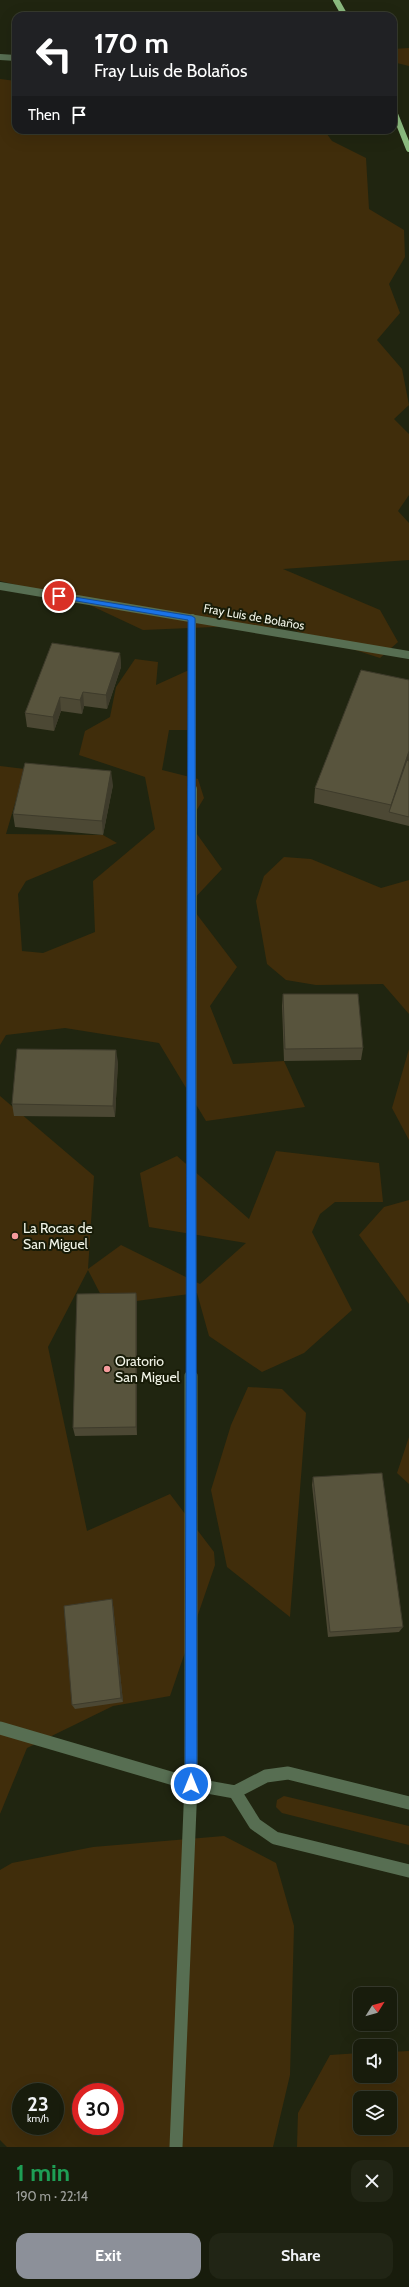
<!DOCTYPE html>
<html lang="en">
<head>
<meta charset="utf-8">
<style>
  :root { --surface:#181c0c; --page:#212515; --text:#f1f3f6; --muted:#9fa19d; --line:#363a2d; --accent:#8c9099 }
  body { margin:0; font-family:Cabin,sans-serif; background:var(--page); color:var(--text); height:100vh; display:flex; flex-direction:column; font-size:15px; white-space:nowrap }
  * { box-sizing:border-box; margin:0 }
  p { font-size:13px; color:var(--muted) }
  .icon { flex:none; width:22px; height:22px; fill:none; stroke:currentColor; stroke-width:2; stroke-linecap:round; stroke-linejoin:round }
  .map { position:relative; height:2147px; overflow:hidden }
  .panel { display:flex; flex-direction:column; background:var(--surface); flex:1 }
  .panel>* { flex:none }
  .guide { position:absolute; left:12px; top:12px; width:385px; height:122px; border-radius:12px; box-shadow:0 4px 16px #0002,0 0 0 1px var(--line); background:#202124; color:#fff; overflow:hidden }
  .needle { width:26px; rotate:53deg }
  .tools { position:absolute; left:353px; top:1987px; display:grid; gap:8px }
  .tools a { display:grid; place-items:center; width:44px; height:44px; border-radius:8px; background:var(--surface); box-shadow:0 4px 16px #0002,0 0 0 1px var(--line); font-size:20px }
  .speed { position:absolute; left:12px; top:2083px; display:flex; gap:8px; font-size:20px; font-weight:700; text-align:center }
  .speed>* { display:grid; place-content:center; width:52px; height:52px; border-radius:50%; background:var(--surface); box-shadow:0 4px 16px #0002,0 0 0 1px var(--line); line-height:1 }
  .speed small { font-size:10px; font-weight:400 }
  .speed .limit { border:6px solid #d22; background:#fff; color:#111 }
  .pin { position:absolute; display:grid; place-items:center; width:34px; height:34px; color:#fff; margin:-17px; border:2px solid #fff; border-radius:50%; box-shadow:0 1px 4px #0007 }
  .me { position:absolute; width:44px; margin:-22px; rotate:0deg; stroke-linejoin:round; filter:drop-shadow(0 0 3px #0008) }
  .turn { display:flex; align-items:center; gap:14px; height:84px; padding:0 16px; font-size:18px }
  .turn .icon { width:52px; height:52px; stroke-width:2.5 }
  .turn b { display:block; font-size:28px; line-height:34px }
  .then { display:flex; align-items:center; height:38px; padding:0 16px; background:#0003; gap:8px; font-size:15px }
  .round { display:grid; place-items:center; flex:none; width:42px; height:42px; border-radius:12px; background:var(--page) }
  .summary { display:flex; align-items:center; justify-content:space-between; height:68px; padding:0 16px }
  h1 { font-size:24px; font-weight:700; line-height:30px; color:#1e9e55 }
  .primary-button { display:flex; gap:8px; margin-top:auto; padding:8px 16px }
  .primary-button a { flex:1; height:46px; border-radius:12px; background:var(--accent); color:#fff; font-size:16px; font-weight:700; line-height:46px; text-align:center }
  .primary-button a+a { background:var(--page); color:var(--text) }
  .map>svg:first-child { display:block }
</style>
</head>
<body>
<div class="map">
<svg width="409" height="2147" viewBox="0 0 409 2147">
  <rect width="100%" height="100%" fill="#202510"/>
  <!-- green -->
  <path fill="#402d0b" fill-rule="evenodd" d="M409,48v18l-16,-4v-13z
    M0,79l16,2v49h219v3l8,-3h81l8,11 34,17 3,51 35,21 1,27 -16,27 11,29 -23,27 25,29 7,36 -15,14 15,15v61l-11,16 11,12v37l-126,9 97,41 18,32 -18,16 -93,-30 -50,-2 -94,4 -64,-30 -79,-19z
    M135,659l23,3 -2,23 33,-15 2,60h-22l-7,40 36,9 6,19 -15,25 33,46 -33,35 48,63 -27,39 23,58 51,-3 21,46 -99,14 -47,-78 -94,-15 -59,7 -6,10v-279l25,3 -19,65 97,1 14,8 -91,38 -8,13 4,57 21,2 52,-21 -2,-51 62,-52 -10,-52 -66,-22 6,-24 25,-14 6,-30z
    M284,857l27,2 70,29 28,-8v134l-26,-30 -67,1 -30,-5 -19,-16 -11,-63 8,-25z
    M409,1049v91l-17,-32z
    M0,1096l94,80 -6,93 33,-24 79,39 46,-41 -97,-16 -9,-54 37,-17 72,63 27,-68 103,12 4,39h-48l-15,12 -8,18 40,78 -48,43 -42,19 -53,-36 -12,-43 -91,12 -18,-35 -40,77 39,184 83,-37 44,58 1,13 -45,131 -57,10 -86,42 -27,66z
    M409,1200v104l-50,-69 25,-28z
    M248,1387l34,2 24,24 -16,204 -63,-50 -16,-77 20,-65z
    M409,1437v47l-12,-11z
    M284,1796l125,30v19l-127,-32 -6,-6 1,-7z
    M224,1836l52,27 18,63 -4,149 -17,72h-266l-7,-7v-270l12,-7 81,-16zM21,2092h34v34h-34zM81,2092h34v34h-34z
    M409,2051v96h-112l1,-34 32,-58 30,-2v23h30v-24zM360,2098h30v30h-30z"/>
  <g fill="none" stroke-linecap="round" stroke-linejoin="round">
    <!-- minor-far3 -->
    <path stroke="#576e52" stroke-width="6" d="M0,57l16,1"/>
    <!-- minor-far2 -->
    <path stroke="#576e52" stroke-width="8" d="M0,586l409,69
      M192,790v-172"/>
    <!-- minor-far1 -->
    <path stroke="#576e52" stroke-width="10" d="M191,1377l1,-588"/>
    <!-- minor -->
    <path stroke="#576e52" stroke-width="13" d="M0,1728l191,56 44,8 31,-16 22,-3 121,30
      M235,1792l20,32 20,14 134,33
      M176,2147l15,-363v-408"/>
    <!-- major -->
    <path stroke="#8bba7f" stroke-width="6" d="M336,0l9,16
      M393,109l16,40"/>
  </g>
  <!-- wall -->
  <path fill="#4c4834" d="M120,653l1,14 -14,42 -23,-3 -2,8 -21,-3 -7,20 -27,-4 -2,-14z
    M409,680v79l-1,1 1,1v65l-95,-23 1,-15z
    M113,785l-10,50 -88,-8 -2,-13z
    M283,994l80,54 -2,12 -77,1 -2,-55z
    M118,1062l-3,55 -101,-1 -2,-12z
    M136,1293l1,10v132l-62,1 -2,-8z
    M313,1477l90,150 -4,5 -71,5 -16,-152z
    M113,1605l10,97 -48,7 -3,-4z"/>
  <!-- shaded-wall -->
  <path fill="#3e3b2b" d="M120,653l1,14 -14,42 -1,-14z
    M83,692l1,14 -2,8 -2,-14z
    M60,697l1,14 -7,20 -1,-14z
    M409,751v8l-18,53h-2l2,-7z
    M111,771l2,14 -10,50 -1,-14z
    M116,1050l2,12 -3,55 -2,-11z
    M136,1293l1,10v132l-1,-8z
    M112,1599l1,6 10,97 -2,-4z"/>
  <!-- building -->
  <path fill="#58543d" stroke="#3e3b2b" d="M52,643l68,10 -14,42 -23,-3 -3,8 -20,-3 -7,20 -28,-4z
    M361,670l48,10v71l-18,54 -76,-17z
    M407,760l2,1v56l-20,-5z
    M25,763l86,8 -9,50 -89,-7z
    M283,994h75l5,54 -78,1z
    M17,1049l99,1 -3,56 -101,-2z
    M136,1293v134l-63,1 4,-134z
    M382,1473l21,154 -73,5 -17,-155z
    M112,1599l9,99 -49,7 -8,-99z"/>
  <!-- route -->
  <path fill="#1a73e8" stroke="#114b97" d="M56,594l136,22 3,2 2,1166 -2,5 -4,1 -4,-1 -2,-5 3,-1164 -129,-22h-3z"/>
  <!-- markers -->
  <g fill="#f59b9d" stroke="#171b07" stroke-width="1.5">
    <circle cx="15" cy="1236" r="4"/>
    <circle cx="107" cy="1369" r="4"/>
  </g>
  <g text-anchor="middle" stroke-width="4" stroke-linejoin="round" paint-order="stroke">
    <!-- far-street labels -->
    <g font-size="12" fill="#f2f5e8" stroke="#171b07">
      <text transform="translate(254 617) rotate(10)" y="4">Fray Luis de Bolaños</text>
    </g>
    <!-- poi labels -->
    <g font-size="14" fill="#f2f5e8" stroke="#171b07" text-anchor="start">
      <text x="23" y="1233">La Rocas de<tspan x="23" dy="16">San Miguel</tspan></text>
      <text x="115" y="1366">Oratorio<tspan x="115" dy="16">San Miguel</tspan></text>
    </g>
  </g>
</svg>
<div class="tools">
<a><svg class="needle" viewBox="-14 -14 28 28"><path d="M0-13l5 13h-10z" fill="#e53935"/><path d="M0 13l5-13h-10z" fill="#9fa19d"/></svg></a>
<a><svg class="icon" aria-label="sound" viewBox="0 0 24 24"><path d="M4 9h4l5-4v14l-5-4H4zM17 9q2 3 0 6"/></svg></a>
<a><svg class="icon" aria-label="layers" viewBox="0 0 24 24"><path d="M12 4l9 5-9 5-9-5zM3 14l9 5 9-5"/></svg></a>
</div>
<div class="speed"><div>23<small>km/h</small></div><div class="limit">30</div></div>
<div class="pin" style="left:59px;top:596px;background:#d93025"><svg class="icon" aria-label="arrive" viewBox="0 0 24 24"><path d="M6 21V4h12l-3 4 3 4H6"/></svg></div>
<svg class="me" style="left:191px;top:1784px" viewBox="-20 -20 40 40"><circle r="17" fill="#1a73e8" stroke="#fff" stroke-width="3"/><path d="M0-11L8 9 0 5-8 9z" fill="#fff"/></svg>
<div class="guide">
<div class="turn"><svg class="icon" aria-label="left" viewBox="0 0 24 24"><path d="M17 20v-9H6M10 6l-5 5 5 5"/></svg><div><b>170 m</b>Fray Luis de Bolaños</div></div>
<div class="then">Then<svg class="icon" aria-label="arrive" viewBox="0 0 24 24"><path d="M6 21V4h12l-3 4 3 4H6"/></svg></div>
</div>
</div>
<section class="panel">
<div class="summary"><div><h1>1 min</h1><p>190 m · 22:14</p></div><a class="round"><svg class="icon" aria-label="close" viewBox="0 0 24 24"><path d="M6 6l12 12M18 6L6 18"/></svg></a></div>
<div class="primary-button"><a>Exit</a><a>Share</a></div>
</section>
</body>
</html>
